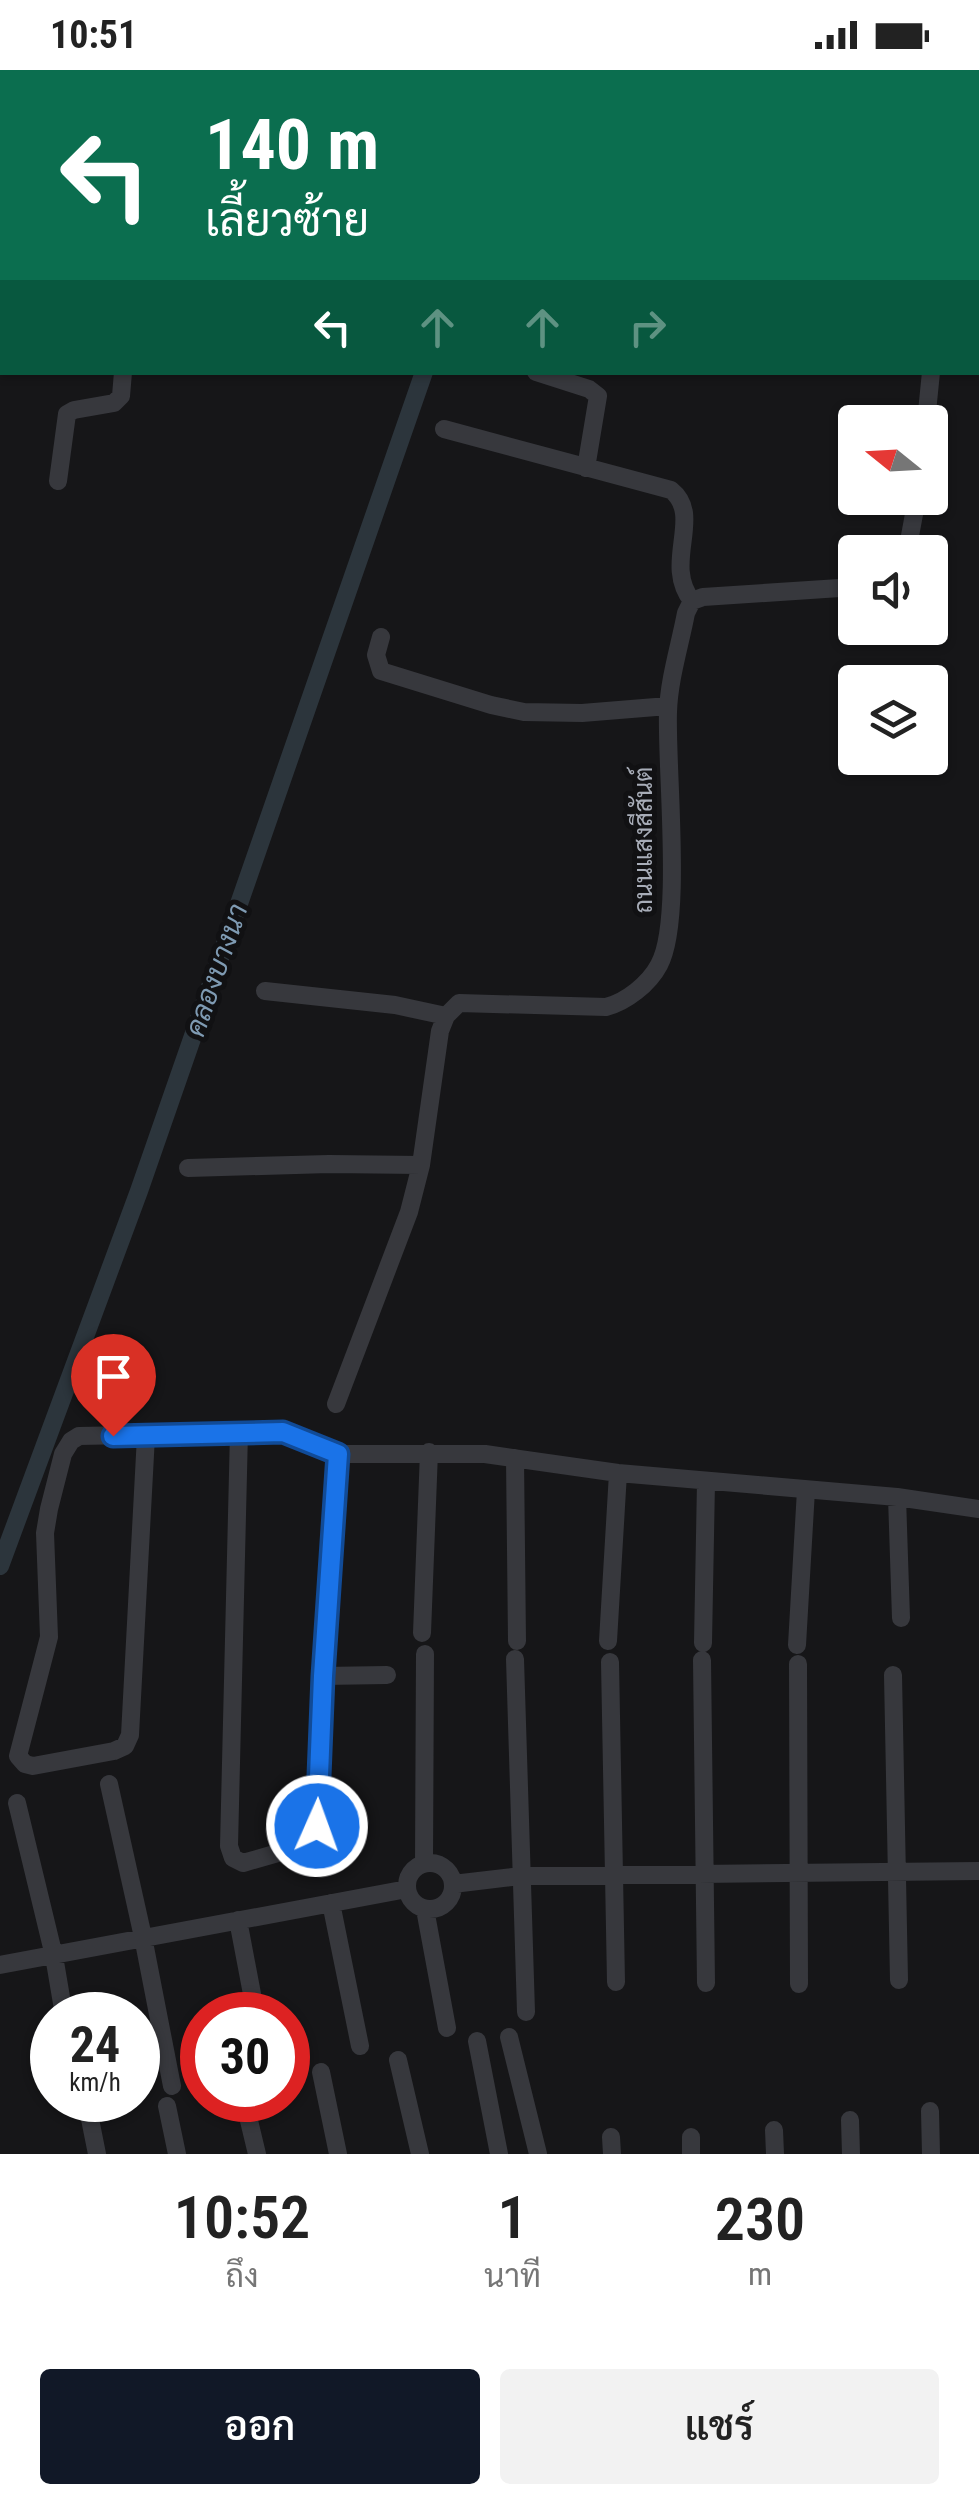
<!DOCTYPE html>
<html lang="th">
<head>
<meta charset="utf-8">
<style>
  :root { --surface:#fff; --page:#f2f2f2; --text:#222; --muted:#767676; --accent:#111827 }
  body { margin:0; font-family:"Roboto Condensed",Sarabun,sans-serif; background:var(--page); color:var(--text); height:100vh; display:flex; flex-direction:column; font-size:38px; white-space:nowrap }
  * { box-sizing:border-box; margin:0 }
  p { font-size:32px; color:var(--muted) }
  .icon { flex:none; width:55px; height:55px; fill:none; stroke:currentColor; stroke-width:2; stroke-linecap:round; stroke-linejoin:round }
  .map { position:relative; height:2084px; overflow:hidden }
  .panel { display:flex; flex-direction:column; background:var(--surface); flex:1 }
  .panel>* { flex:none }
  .guide { position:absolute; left:0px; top:0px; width:980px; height:305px; box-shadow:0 2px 8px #0004; background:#0b6e4f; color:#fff; overflow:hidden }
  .needle { width:65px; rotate:288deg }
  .tools { position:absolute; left:838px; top:335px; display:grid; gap:20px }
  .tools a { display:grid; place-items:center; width:110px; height:110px; border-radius:10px; background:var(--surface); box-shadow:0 2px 8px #0004; font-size:50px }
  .speed { position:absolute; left:30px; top:1922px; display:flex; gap:20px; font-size:50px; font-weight:700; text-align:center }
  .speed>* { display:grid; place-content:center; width:130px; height:130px; border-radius:50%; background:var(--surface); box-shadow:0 2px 8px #0004; line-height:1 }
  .speed small { font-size:25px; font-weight:400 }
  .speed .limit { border:15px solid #d22; background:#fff; color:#111 }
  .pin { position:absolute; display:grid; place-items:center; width:85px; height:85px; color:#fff; margin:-102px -42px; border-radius:50% 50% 50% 0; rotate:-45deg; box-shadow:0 0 10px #0007 }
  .pin .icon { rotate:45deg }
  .me { position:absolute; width:110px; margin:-55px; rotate:2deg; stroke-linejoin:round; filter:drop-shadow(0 0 8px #0008) }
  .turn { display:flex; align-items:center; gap:35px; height:210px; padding:0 40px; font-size:45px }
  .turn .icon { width:130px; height:130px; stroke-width:2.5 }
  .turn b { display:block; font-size:70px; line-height:85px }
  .lanes { display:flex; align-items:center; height:95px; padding:0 40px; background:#0003; justify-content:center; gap:50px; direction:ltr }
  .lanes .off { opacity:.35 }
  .eta { display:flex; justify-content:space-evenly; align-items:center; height:170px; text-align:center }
  .eta b { font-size:60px; font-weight:600; line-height:70px }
  .cta { display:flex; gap:20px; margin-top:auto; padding:20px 40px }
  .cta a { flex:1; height:115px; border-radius:10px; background:var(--accent); color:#fff; font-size:40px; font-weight:600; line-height:115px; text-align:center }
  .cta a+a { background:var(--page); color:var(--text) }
  .status { display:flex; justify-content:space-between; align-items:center; height:70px; padding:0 50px; background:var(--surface); direction:ltr }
  .status svg { height:28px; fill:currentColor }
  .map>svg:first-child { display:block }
</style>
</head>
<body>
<div class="status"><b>10:51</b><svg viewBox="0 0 49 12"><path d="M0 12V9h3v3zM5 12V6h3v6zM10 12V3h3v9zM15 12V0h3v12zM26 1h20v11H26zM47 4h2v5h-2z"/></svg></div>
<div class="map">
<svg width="979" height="2084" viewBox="0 0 979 2084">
  <rect width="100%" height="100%" fill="#161618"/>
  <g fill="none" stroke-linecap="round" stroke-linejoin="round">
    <!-- canal -->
    <path stroke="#2c353c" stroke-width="18" d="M529,2l1,-2
      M0,1496l139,-375 285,-819"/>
  </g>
  <!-- building -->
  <path fill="#29292c" stroke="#303034" stroke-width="2.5" d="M141,1965l4,19 -7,2v-20z"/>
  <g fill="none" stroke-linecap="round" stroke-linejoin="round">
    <!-- minor -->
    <path stroke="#37383d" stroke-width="18" d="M941,0v2
      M154,2v-2
      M0,166h2
      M536,302l53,17 9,7 -12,72
      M926,352l5,-50
      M444,359l227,61c33,26 -9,73 21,111
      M58,411l9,-67 7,-4 40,-7 7,-7 2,-24
      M907,482l10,-54
      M381,567l-5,18 5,16 110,34 33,7 58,1 86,-7
      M265,921l130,14 51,11
      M188,1098l141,-4 92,1
      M336,1334l73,-192 12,-47 19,-134 6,-15 13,-13 147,4c20,-5 43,-23 53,-42 24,-43 7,-196 9,-253 1,-33 12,-67 18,-99l6,-12 11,-4 152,-10
      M239,1362l-10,414 4,12 10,5 66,-19 8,-18 6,-150 15,-222
      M146,1366l-16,299 -5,11 -11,5 -81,15 -8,-2 -7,-8 31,-119 -4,-104 4,-24 14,-55 8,-13 8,-5 204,-4 55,22h147l133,19 279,24 82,12
      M515,1388l2,183
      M897,1427l4,121
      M422,1563l7,-181
      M608,1571l10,-168
      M703,1573l3,-161
      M797,1575l9,-155
      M515,1589l11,353
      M702,1590l4,323
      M610,1592l6,320
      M798,1594l1,320
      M893,1605l6,305
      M323,1606l64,-1
      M109,1714l34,153 29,149
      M17,1733l37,153 10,59
      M424,1793l1,-209
      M407 1816a23 23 0 1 1 46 0a23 23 0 1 1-46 0Z
      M453,1814l68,-8 458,-5
      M331,1833l29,143
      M425,1839l22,119
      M238,1850l18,95
      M0,1895l407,-76
      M509,1967l29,117
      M477,1971l22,113
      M398,1990l22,94
      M321,2002l17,82
      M79,2030v5
      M244,2030l13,54
      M167,2036l10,48
      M930,2041l1,43
      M90,2049l7,35
      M850,2050l1,34
      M774,2060l1,24
      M611,2067l1,17
      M691,2084v-17"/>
  </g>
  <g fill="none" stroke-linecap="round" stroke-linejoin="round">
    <defs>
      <path id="route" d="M113,1366l170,-4 55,22 -15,222 -6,150"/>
    </defs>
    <!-- route casing -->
    <use href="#route" stroke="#114b97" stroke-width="25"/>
    <!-- route -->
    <use href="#route" stroke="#1a73e8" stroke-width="18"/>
  </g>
  <g text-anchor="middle" stroke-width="10" stroke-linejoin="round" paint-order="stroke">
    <!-- street labels -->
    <g font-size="25" fill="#a8adb8" stroke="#111113">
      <text transform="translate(643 770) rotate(-90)" y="9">ถนนแสงสีสันต์</text>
    </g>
    <!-- water labels -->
    <g font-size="28" font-style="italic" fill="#7f9bb3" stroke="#111113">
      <text transform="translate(216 900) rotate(-71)" y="10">คลองบางนา</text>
    </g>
  </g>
</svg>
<div class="tools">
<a><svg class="needle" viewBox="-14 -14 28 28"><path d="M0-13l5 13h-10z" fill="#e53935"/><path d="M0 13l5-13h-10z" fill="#767676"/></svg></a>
<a><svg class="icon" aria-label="sound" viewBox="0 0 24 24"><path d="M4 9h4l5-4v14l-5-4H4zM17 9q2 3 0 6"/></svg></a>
<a><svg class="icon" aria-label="layers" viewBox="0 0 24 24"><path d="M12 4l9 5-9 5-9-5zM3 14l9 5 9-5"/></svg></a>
</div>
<div class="speed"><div>24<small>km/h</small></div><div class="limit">30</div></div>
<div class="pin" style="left:113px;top:1366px;background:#d93025"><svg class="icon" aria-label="arrive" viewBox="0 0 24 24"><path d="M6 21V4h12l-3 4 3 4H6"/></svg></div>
<svg class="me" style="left:317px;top:1756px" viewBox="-20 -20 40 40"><circle r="17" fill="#1a73e8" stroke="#fff" stroke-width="3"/><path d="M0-11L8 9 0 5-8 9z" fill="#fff"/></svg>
<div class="guide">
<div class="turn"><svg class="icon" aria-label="left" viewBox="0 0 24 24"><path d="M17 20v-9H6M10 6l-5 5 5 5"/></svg><div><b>140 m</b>เลี้ยวซ้าย</div></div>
<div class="lanes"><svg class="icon" aria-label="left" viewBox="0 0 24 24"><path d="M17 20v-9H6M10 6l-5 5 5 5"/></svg><svg class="icon off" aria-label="ahead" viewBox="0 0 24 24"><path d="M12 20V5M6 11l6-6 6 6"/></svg><svg class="icon off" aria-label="ahead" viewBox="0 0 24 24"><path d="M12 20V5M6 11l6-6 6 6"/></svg><svg class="icon off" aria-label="right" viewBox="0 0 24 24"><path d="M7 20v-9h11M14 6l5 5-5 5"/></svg></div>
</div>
</div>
<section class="panel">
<div class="eta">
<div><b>10:52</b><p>ถึง</p></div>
<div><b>1</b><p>นาที</p></div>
<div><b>230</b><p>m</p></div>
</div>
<div class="cta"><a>ออก</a><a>แชร์</a></div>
</section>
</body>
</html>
